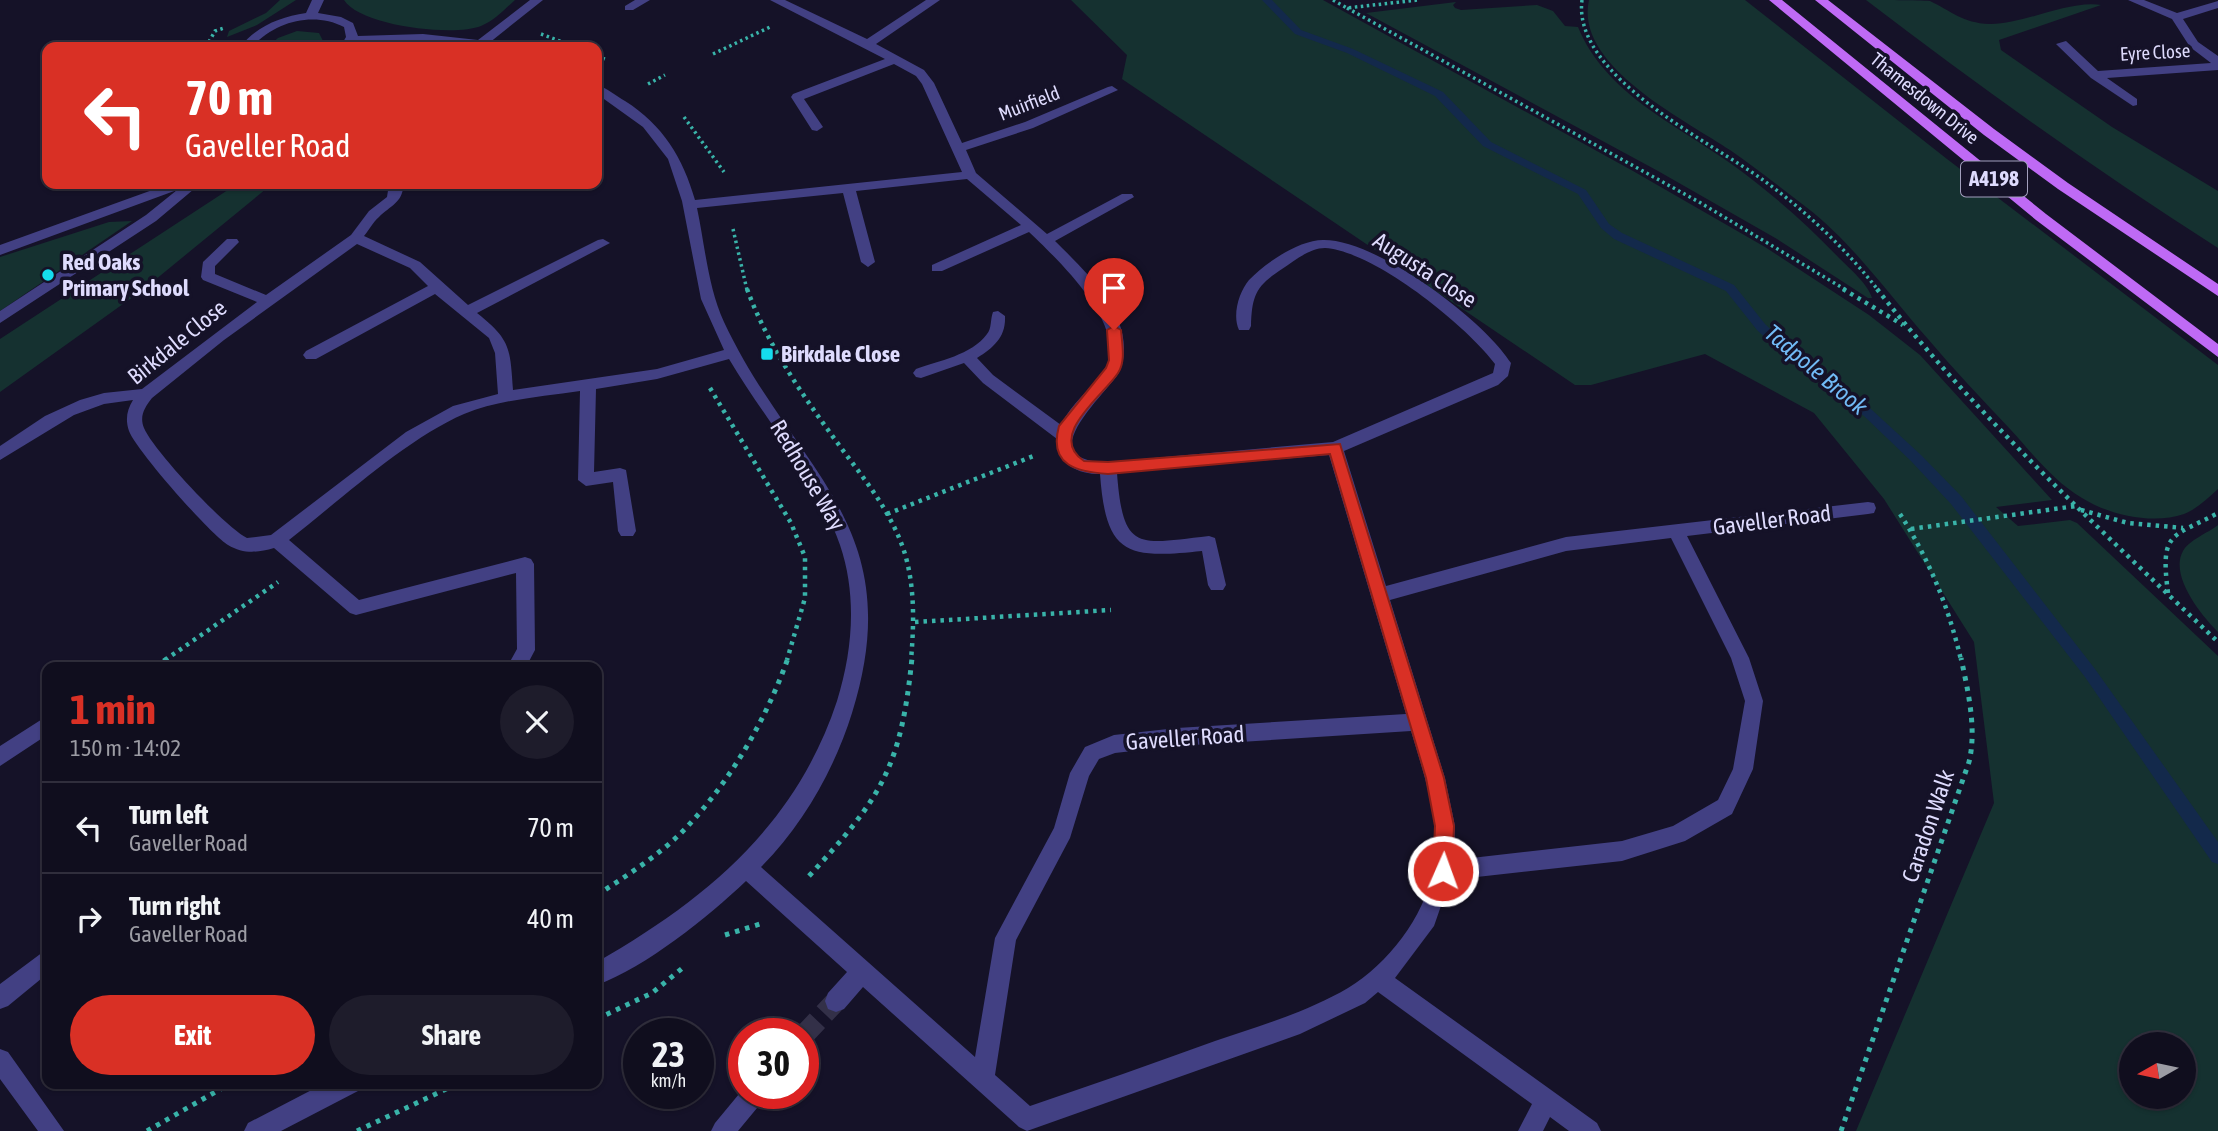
<!DOCTYPE html>
<html lang="en">
<head>
<meta charset="utf-8">
<style>
  :root { --surface:#100e1e; --page:#1e1c2b; --text:#f1f3f6; --muted:#9c9ca4; --line:#302e3c; --accent:#d93025 }
  body { margin:0; font-family:"Asap Condensed",sans-serif; background:var(--page); color:var(--text); height:100vh; display:flex; flex-direction:column; font-size:26px; white-space:nowrap }
  * { box-sizing:border-box; margin:0 }
  p { font-size:23px; color:var(--muted) }
  .icon { flex:none; width:38px; height:38px; fill:none; stroke:currentColor; stroke-width:2; stroke-linecap:round; stroke-linejoin:round }
  .map { position:relative; flex:1; overflow:hidden }
  .panel { position:absolute; left:42px; top:662px; width:560px; height:427px; display:flex; flex-direction:column; background:var(--surface); border-radius:14px; box-shadow:0 2px 5px #0004,0 0 0 2px var(--line) }
  .panel>* { flex:none }
  .guide { position:absolute; left:42px; top:42px; width:560px; height:147px; border-radius:14px; box-shadow:0 2px 5px #0004,0 0 0 2px var(--line); background:#d93025; color:#fff; overflow:hidden }
  .needle { width:46px; rotate:261deg }
  .fabs { position:absolute; left:2119px; top:1032px; display:grid; gap:14px }
  .fabs a { display:grid; place-items:center; width:77px; height:77px; border-radius:50%; background:var(--surface); box-shadow:0 2px 5px #0004,0 0 0 2px var(--line); font-size:35px }
  .speed { position:absolute; left:623px; top:1018px; display:flex; gap:14px; font-size:35px; font-weight:700; text-align:center }
  .speed>* { display:grid; place-content:center; width:91px; height:91px; border-radius:50%; background:var(--surface); box-shadow:0 2px 5px #0004,0 0 0 2px var(--line); line-height:1 }
  .speed small { font-size:18px; font-weight:400 }
  .speed .limit { border:10px solid #d22; background:#fff; color:#111 }
  .pin { position:absolute; display:grid; place-items:center; width:60px; height:60px; color:#fff; margin:-72px -30px; border-radius:50% 50% 50% 0; rotate:-45deg; box-shadow:0 0 7px #0007 }
  .pin .icon { rotate:45deg }
  .me { position:absolute; width:77px; margin:-38px; rotate:2deg; stroke-linejoin:round; filter:drop-shadow(0 0 5px #0008) }
  .turn { display:flex; align-items:center; gap:24px; height:147px; padding:0 28px; font-size:32px }
  .turn .icon { width:91px; height:91px; stroke-width:2.5 }
  .turn b { display:block; font-size:49px; line-height:60px }
  .round { display:grid; place-items:center; flex:none; width:74px; height:74px; border-radius:37px; background:var(--page) }
  .headline { display:flex; align-items:center; justify-content:space-between; height:119px; padding:0 28px }
  h1 { font-size:42px; font-weight:700; line-height:52px; color:var(--accent) }
  .primary-button { display:flex; gap:14px; margin-top:auto; padding:14px 28px }
  .primary-button a { flex:1; height:80px; border-radius:42px; background:var(--accent); color:#fff; font-size:28px; font-weight:700; line-height:80px; text-align:center }
  .primary-button a+a { background:var(--page); color:var(--text) }
  ul { padding:0; list-style:none }
  li { display:flex; align-items:center; gap:21px; height:91px; padding:0 28px; border-top:2px solid var(--line) }
  li div { flex:1 }
  li b { display:block; font-size:26px }
  li em { font-style:normal }
  .map>svg:first-child { display:block }
</style>
</head>
<body>
<div class="map">
<svg width="2218" height="1131" viewBox="0 0 2218 1131">
  <rect width="100%" height="100%" fill="#151228"/>
  <!-- green -->
  <path fill="#153130" fill-rule="evenodd" d="M280,0h16l-39,25 -30,12 2,-6 37,-18z
    M344,0h171c-10,9 -21,21 -34,26 -27,11 -121,0 -137,-26z
    M1071,0h252l310,171 132,76 104,68 51,40 132,145 -56,7 22,19 52,-6 7,3 141,133v475h-362l138,-328 -20,-161 -90,-143 -70,-86 -109,-59 -114,31h-16l-453,-306 5,-24zM2132,1045h52v52h-52z
    M1589,0h156l202,159 271,206v124c-10,9 -21,20 -34,25 -31,11 -75,1 -102,-16 -29,-17 -50,-45 -72,-69 -28,-30 -56,-59 -82,-90 -40,-45 -74,-95 -122,-132 -25,-19 -50,-39 -76,-57 -44,-30 -156,-84 -141,-150z
    M1866,0c14,0 53,0 64,1 21,10 33,22 59,23 33,1 79,-24 112,-19l-102,35 2,10 111,77 106,64v57c-121,-77 -238,-161 -352,-248z
    M1456,2l-3,3 2,3 6,2 76,-5 16,6 12,15 13,1c27,66 97,97 152,136 39,28 76,60 109,95 11,11 29,26 33,40h-4l-91,-59 -119,-68 -292,-158z
    M297,31l22,2 4,8 -4,6h-51l10,-9z
    M237,184h35l-128,105 -144,103v-53z
    M132,221l-132,90v-54l109,-35z
    M2218,525v107c-16,-16 -49,-56 -35,-81 6,-11 25,-18 35,-26z"/>
  <g fill="none" stroke-linecap="round" stroke-linejoin="round">
    <!-- stream -->
    <path fill="#13294b" fill-rule="evenodd" d="M1262,0h10l29,30 52,19 90,43 48,50 95,48 23,34 13,9 112,52 31,39 18,17 89,69 49,45 40,41 134,173 123,173v22l-6,-2 -127,-185 -134,-173 -40,-43 -47,-45 -89,-69 -18,-17 -31,-39 -112,-52 -13,-11 -23,-34 -95,-48 -48,-50 -88,-43 -52,-19z"/>
    <!-- minor-tunnel -->
    <path stroke="#333048" stroke-width="21" stroke-dasharray="21 10" stroke-linecap="butt" d="M803,1036l33,-35"/>
    <!-- path-far2 -->
    <path stroke="#39b3a9" stroke-width="3.5" stroke-dasharray="2.5 3.5" stroke-linecap="butt" d="M1333,0l14,8 71,-8
      M1582,0c-10,76 129,142 181,180 43,31 83,69 115,110
      M1347,8l352,194 147,88
      M541,34l35,13
      M206,47l9,-16 9,-3
      M713,54l57,-27
      M597,56l10,4
      M648,84l17,-9
      M684,117l40,55
      M733,229l14,61"/>
    <!-- path-far1 -->
    <path stroke="#39b3a9" stroke-width="4.5" stroke-dasharray="3.5 5" stroke-linecap="butt" d="M747,289c21,57 56,107 92,156 25,34 53,67 66,109 10,34 9,71 6,106
      M1843,289l60,36
      M1877,289c101,129 223,240 341,353
      M710,388l81,135 14,34v41l-18,62
      M2081,510l47,13 55,5
      M887,514l149,-59
      M1900,514c29,45 49,94 61,146
      M1911,529l165,-23
      M2168,593c-8,-62 3,-55 50,-80
      M915,622l196,-12
      M165,660l113,-78"/>
    <!-- path -->
    <path stroke="#39b3a9" stroke-width="5" stroke-dasharray="4.5 6" stroke-linecap="butt" d="M155,667l13,-9
      M809,876c73,-79 92,-109 103,-218
      M597,895c29,-19 61,-39 86,-64 46,-47 83,-111 105,-173
      M725,935l35,-11
      M597,1019l55,-26 33,-27
      M147,1131l84,-48
      M357,1131l102,-48
      M1841,1131l128,-369c8,-33 -1,-71 -8,-104"/>
    <!-- minor -->
    <path fill="#424083" fill-rule="evenodd" d="M312,0h12l-6,13 23,4 12,6 5,13 65,-2 55,6 52,-40h13l-54,43 10,4 -76,-6 -69,2 -2,4h-12l6,-10 -2,-10c-31,-16 -70,-5 -92,20h-12c17,-21 40,-30 66,-34z
      M635,0h15l-17,10h-8v-4z
      M770,0h15l82,39 59,-39h14l-64,44 48,26 10,13 28,60 63,-21 83,-35 4,-1 6,4 -85,38 -67,22 10,23 71,61 75,-40h10l2,3 -79,44c27,27 69,65 69,107 0,8 -1,19 -6,26 -16,24 -89,88 -10,88l225,-20 160,-69 2,-9c-29,-39 -121,-113 -170,-116 -15,0 -31,13 -43,21 -26,17 -30,26 -31,57l-2,4h-10c-7,-15 0,-38 10,-50 16,-17 50,-40 74,-40 53,-1 160,79 188,123l-3,13 -10,9 -154,66 42,135 180,-49 302,-35 6,1 2,5 -2,5 -6,1 -181,22 62,122 14,43 -10,68 -21,45 -47,27 -63,20 -172,19 -16,46 -39,52 202,145 4,8h-32l-19,-14 -7,14h-25l14,-27 -154,-112 -13,11 -65,31 -273,97 -8,-4 -156,-140 -19,22 -8,3 -8,-3 -3,-8 3,-8 19,-21 -101,-91c-38,36 -100,86 -149,104v-23c110,-63 199,-137 240,-261 16,-51 20,-106 3,-156 -24,-68 -75,-125 -111,-186l-72,20 -61,10 -2,83 26,-4 6,2 10,61 -3,5h-12l-3,-5 -5,-49 -27,4 -8,-6 2,-89c-38,6 -80,8 -116,23 -58,25 -125,87 -175,126l70,60 166,-43 6,2 3,5 1,86 -9,17h-19l10,-18 -1,-76 -160,42 -6,-2 -76,-65c-17,5 -31,6 -46,-3 -19,-12 -92,-95 -99,-114 -4,-12 -2,-21 4,-31l-29,4 -30,11 -74,45v-14l45,-30 35,-16 24,-7 38,-4 115,-87 -54,-22 -2,-3 2,-15 24,-23h10l2,3 -24,24v8l51,21 85,-60 18,-24 18,-14 2,-13h14c1,18 -13,22 -24,33 -6,5 -10,13 -15,19l56,26 48,43 130,-65 5,-1 7,4 -133,70c34,27 33,35 36,77l144,-21 67,-19 -23,-51 -19,-98 -14,-42 -25,-32 -46,-33v-9c10,3 19,11 28,16 38,24 58,57 70,99l267,-28 -40,-88 -6,-8 -22,-12 -90,35 19,28 -6,4 -5,-1 -21,-33 2,-3 92,-35zM967,179l54,46 -89,40v6h10l87,-39c26,25 103,96 75,138 -13,20 -33,33 -43,55l-68,-50 -16,-17c17,-11 29,-21 28,-42l-7,-5 -5,1c-3,8 -1,16 -6,22 -15,21 -49,27 -71,35l-3,4 3,4 5,1 43,-15 19,20 74,56c-1,25 21,35 43,35 6,81 26,85 102,77l6,34 3,5h12l3,-5 -11,-47 -6,-2c-71,8 -86,17 -92,-63l212,-18 77,259 -229,14 -63,7 -29,12 -15,26 -16,55 -59,110 -20,119 -214,-190c42,-42 74,-99 91,-154 59,-189 -58,-242 -128,-391 -16,-35 -19,-76 -27,-114l146,-15 18,69 7,5 7,-5 -19,-71zM357,244l53,24 18,18 -122,65 -3,4 3,4h10l119,-65 54,44 6,15 3,41 -45,12 -47,26 -135,103 -24,3c-21,-10 -94,-88 -103,-110 -5,-12 1,-21 8,-30l72,-58zM1671,538l60,120 14,43 -12,68 -15,31 -45,26 -51,15 -168,19 1,-34 -10,-48 -55,-178 176,-49zM1411,731c13,44 31,93 22,140 -9,46 -45,93 -85,117 -41,24 -88,38 -133,53 -61,22 -123,44 -185,65l-35,-31 21,-135 54,-102 19,-62 10,-17 16,-6 62,-7z
      M2128,0h16l33,13 41,-12v7l-35,11 15,23 20,14v14l-111,8 30,21v6l-4,1 -42,-28 -35,-34 10,-3 32,30 113,-8 -21,-16 -18,-28z
      M169,184h31l-44,37 -156,102v-12l146,-96 31,-25 -177,65v-10z
      M47,716v19l-47,31v-20z
      M47,949v25l-39,32 -8,3v-25z
      M0,1049l8,3 56,79h-26l-38,-52z
      M325,1083h36l-3,8 -77,40h-37l4,-8z
      M744,1088v6h22l-4,8 -24,29h-27l4,-8z"/>
    <!-- major -->
    <path fill="#bf6af5" fill-rule="evenodd" d="M1769,0h13l264,214 172,130v13l-182,-137z
      M1815,0h13l166,129 74,54 150,101v12l-160,-107 -74,-54z"/>
  </g>
  <!-- route -->
  <path fill="#d93025" stroke="#8d1f18" stroke-width="2" d="M1114,326l7,4c1,14 5,31 -3,43 -14,22 -72,63 -34,88l24,1 232,-18 104,334 10,48 -2,45 -3,6 -6,3 -7,-3 -3,-6 2,-45 -9,-48 -96,-324 -222,20c-30,-2 -60,-8 -49,-48l47,-58 3,-8 -2,-30z"/>
  <!-- markers -->
  <g fill="#15dcef" stroke="#151228" stroke-width="2.5">
    <circle cx="48" cy="275" r="7"/>
    <rect x="760" y="347" width="14" height="14" rx="3.5"/>
  </g>
  <g text-anchor="middle" stroke-width="7" stroke-linejoin="round" paint-order="stroke">
    <!-- far-street labels -->
    <g font-size="19" fill="#dedbfd" stroke="#151228">
      <text transform="translate(2155 52) rotate(-3)" y="7">Eyre Close</text>
      <text transform="translate(1925 98) rotate(39)" y="7">Thamesdown Drive</text>
      <text transform="translate(1029 103) rotate(-21)" y="7">Muirfield</text>
    </g>
    <!-- shield labels -->
    <rect fill="#151228" stroke="#a29fbd" stroke-width="2" x="1961" y="161.5" width="66" height="35" rx="5"/>
    <g font-size="21" font-weight="bold" fill="#dedbfd">
      <text x="1994" y="186">A4198</text>
    </g>
    <!-- poi labels -->
    <g font-size="23" font-weight="bold" fill="#dedbfd" stroke="#151228" text-anchor="start">
      <text x="62" y="270">Red Oaks<tspan x="62" dy="26">Primary School</tspan></text>
      <text x="781" y="362">Birkdale Close</text>
    </g>
    <!-- street labels -->
    <g font-size="23" fill="#dedbfd" stroke="#151228">
      <text transform="translate(1425 270) rotate(33)" y="8">Augusta Close</text>
      <text transform="translate(177 342) rotate(-39)" y="8">Birkdale Close</text>
      <text transform="translate(808 475) rotate(59)" y="8">Redhouse Way</text>
      <text transform="translate(1772 520) rotate(-7)" y="8">Gaveller Road</text>
      <text transform="translate(1185 738) rotate(-4)" y="8">Gaveller Road</text>
      <text transform="translate(1928 826) rotate(-71)" y="8">Caradon Walk</text>
    </g>
    <!-- water labels -->
    <g font-size="24" font-style="italic" fill="#71baf5" stroke="#151228">
      <text transform="translate(1816 370) rotate(40)" y="8">Tadpole Brook</text>
    </g>
  </g>
</svg>
<div class="fabs">
<a><svg class="needle" viewBox="-14 -14 28 28"><path d="M0-13l5 13h-10z" fill="#e53935"/><path d="M0 13l5-13h-10z" fill="#9c9ca4"/></svg></a>
</div>
<div class="speed"><div>23<small>km/h</small></div><div class="limit">30</div></div>
<div class="pin" style="left:1114px;top:330px;background:#d93025"><svg class="icon" aria-label="arrive" viewBox="0 0 24 24"><path d="M6 21V4h12l-3 4 3 4H6"/></svg></div>
<svg class="me" style="left:1443px;top:871px" viewBox="-20 -20 40 40"><circle r="17" fill="#d93025" stroke="#fff" stroke-width="3"/><path d="M0-11L8 9 0 5-8 9z" fill="#fff"/></svg>
<div class="guide">
<div class="turn"><svg class="icon" aria-label="left" viewBox="0 0 24 24"><path d="M17 20v-9H6M10 6l-5 5 5 5"/></svg><div><b>70 m</b>Gaveller Road</div></div>
</div>
<section class="panel">
<div class="headline"><div><h1>1 min</h1><p>150 m · 14:02</p></div><a class="round"><svg class="icon" aria-label="close" viewBox="0 0 24 24"><path d="M6 6l12 12M18 6L6 18"/></svg></a></div>
<ul>
<li><svg class="icon" aria-label="left" viewBox="0 0 24 24"><path d="M17 20v-9H6M10 6l-5 5 5 5"/></svg><div><b>Turn left</b><p>Gaveller Road</p></div><em>70 m</em></li>
<li><svg class="icon" aria-label="right" viewBox="0 0 24 24"><path d="M7 20v-9h11M14 6l5 5-5 5"/></svg><div><b>Turn right</b><p>Gaveller Road</p></div><em>40 m</em></li>
</ul>
<div class="primary-button"><a>Exit</a><a>Share</a></div>
</section>
</div>
</body>
</html>
